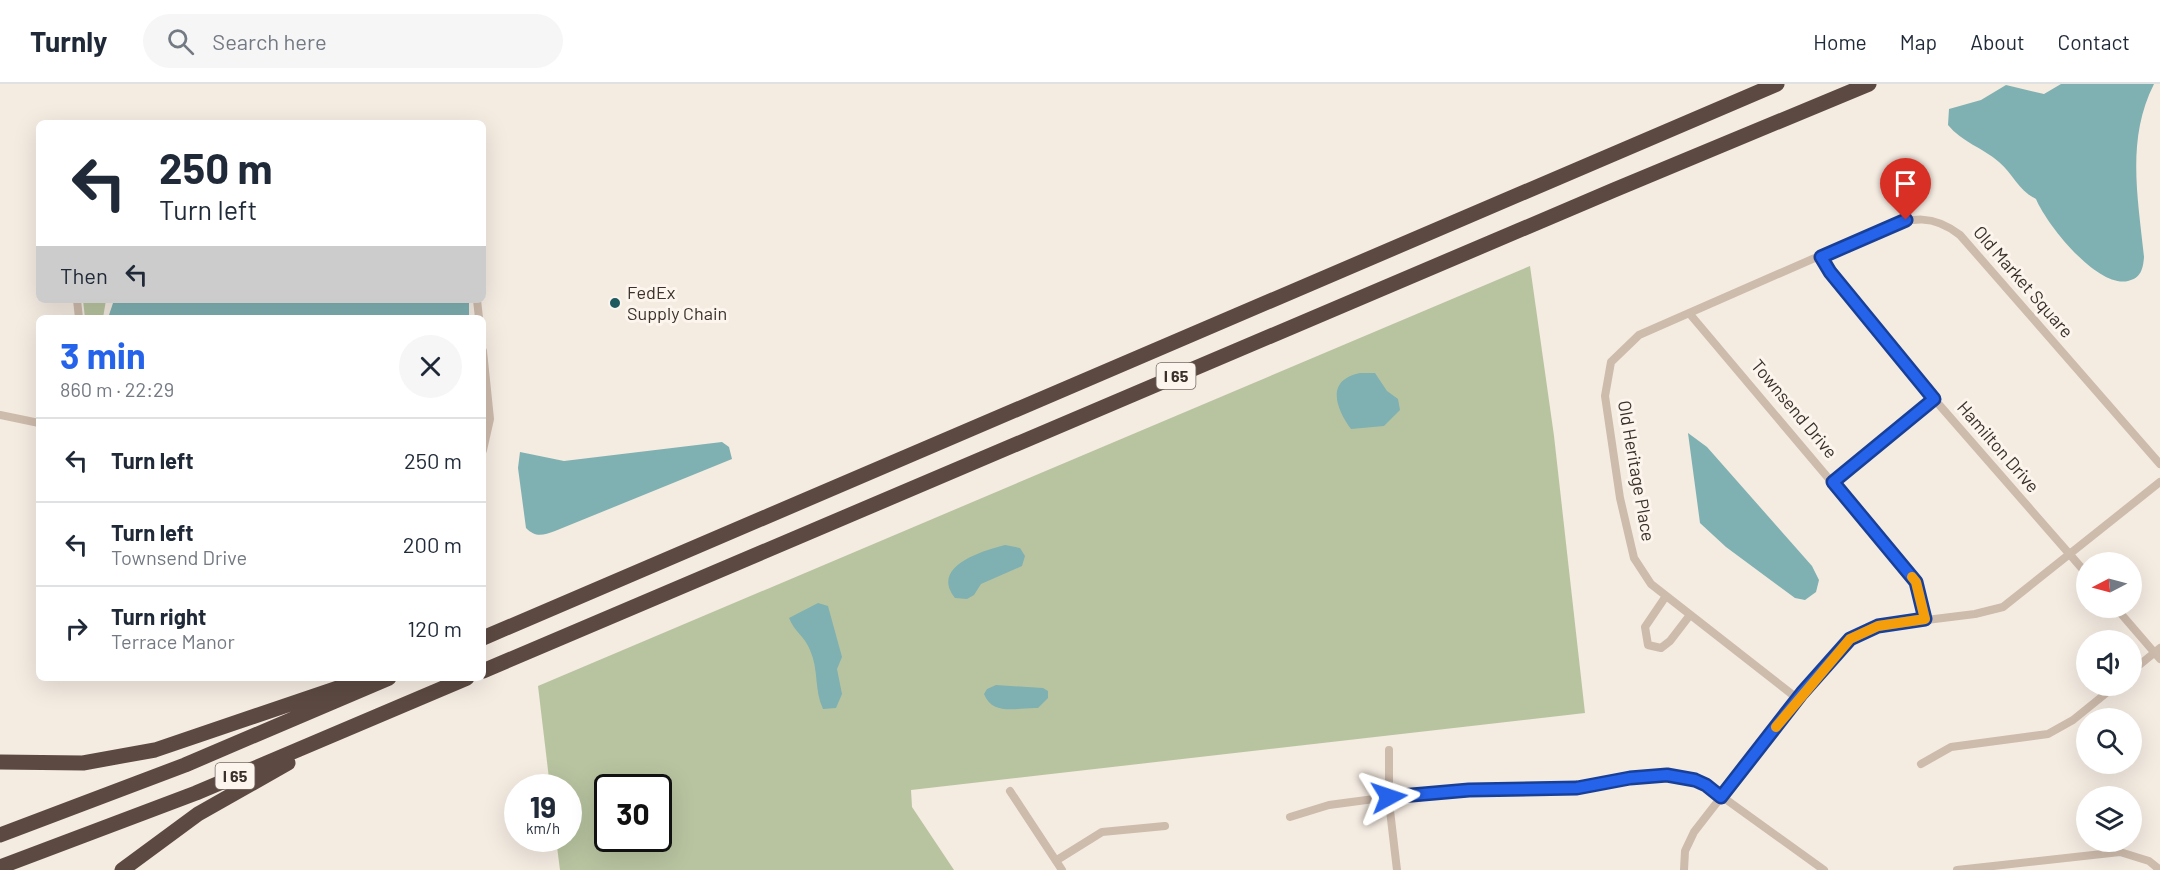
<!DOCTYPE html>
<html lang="en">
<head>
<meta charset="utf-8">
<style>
  :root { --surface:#fff; --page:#f6f6f7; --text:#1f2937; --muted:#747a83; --line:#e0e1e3; --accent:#2563eb }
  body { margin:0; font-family:Barlow,sans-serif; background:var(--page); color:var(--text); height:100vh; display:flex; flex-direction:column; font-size:22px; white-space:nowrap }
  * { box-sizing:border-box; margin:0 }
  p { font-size:20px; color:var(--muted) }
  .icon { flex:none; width:33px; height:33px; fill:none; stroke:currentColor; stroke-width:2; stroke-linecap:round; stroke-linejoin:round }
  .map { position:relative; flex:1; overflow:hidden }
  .drawer { position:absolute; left:36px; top:231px; width:450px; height:366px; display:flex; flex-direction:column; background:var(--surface); border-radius:9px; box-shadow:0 6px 24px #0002 }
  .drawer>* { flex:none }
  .guide { position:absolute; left:36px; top:36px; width:450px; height:183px; border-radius:9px; box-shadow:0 6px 24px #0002; background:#fff; color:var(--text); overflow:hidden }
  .needle { width:39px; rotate:264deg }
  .tools { position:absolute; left:2076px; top:468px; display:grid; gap:12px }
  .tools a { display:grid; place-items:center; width:66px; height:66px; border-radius:50%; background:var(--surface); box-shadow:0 6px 24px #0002; font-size:30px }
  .speed { position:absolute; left:504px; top:690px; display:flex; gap:12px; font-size:30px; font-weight:700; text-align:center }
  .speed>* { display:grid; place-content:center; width:78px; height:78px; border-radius:50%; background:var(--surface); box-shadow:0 6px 24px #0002; line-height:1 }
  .speed small { font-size:15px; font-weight:400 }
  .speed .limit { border:3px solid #111; border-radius:9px; background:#fff; color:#111 }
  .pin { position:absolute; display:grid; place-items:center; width:51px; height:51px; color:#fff; margin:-62px -26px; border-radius:50% 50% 50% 0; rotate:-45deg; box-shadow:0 0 6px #0007 }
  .pin .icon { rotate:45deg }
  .me { position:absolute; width:66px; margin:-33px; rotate:85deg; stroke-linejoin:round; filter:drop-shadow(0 0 4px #0008) }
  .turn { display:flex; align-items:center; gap:21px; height:126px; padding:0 24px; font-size:27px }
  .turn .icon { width:78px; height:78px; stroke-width:2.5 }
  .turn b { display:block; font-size:42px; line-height:51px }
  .then { display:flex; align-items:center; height:57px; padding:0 24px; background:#0003; gap:12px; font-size:22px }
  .round { display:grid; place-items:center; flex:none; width:63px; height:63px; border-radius:32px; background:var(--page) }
  .summary { display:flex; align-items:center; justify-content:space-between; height:102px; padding:0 24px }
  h1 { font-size:36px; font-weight:700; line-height:45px; color:var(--accent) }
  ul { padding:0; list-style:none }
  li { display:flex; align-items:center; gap:18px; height:84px; padding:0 24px; border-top:2px solid var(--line) }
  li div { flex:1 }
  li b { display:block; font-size:22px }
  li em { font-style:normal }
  header { display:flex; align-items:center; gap:36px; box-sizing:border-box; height:84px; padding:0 30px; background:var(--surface); border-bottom:2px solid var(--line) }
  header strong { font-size:28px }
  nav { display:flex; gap:33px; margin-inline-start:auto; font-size:21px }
  .search { width:420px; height:54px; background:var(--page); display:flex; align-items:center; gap:15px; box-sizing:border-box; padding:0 21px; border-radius:33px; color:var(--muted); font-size:22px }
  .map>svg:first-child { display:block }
</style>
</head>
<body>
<header>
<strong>Turnly</strong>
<div class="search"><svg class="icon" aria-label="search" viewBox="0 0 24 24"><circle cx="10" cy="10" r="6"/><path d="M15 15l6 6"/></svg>Search here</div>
<nav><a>Home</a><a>Map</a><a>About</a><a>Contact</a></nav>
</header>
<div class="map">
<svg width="2160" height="786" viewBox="0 0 2160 786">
  <rect width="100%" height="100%" fill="#f4ebe1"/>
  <!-- green -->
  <path fill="#b8c4a0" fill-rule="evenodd" d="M1530,182l24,170 31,277 -674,77 1,17 42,63h-394l-4,-31 12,-1v-50l-18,-1 -12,-101zM608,704h50v50h-50z
    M83,216h23l-3,18h-18z"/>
  <!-- water -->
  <path fill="#7fb0b2" d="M2061,0h93c-28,55 -16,114 -10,173 -1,12 -3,21 -16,24 -31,7 -81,-56 -92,-82 -17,-8 -23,-25 -37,-37 -16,-14 -37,-20 -51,-37l1,-16 32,-9 25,-15 38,9z
    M114,216h355v18h-361z
    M1360,289h15l12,18 11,8 2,11 -16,16 -33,3c-16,-22 -25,-49 9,-56z
    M1688,349l19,14 105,119 7,14 -3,12 -11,8 -10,-2 -69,-51 -26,-24z
    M722,358l7,5 3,12 -177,72c-12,4 -19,7 -29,-3l-8,-60 2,-16 44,9z
    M1005,461l15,3 5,8 -3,10 -41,18 -7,11 -7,4 -12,-1c-25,-31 26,-47 50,-53z
    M818,519l10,3 14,51 -5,12 5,25 -6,14 -13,1c-9,-19 -4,-39 -13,-59 -5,-13 -16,-19 -21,-32z
    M996,601l47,3 5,3v7l-10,10c-19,-1 -45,9 -54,-14l3,-5z"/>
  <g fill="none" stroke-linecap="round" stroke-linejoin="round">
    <!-- street -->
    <path stroke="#cdbbac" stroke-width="8" d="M1821,173l9,15 91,112 165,189
      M77,216l2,18
      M477,216l2,18
      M1689,229l227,269 9,37
      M483,267l7,68 -7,31
      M0,331l39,8
      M1833,398l101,-83
      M1666,512l-21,31 3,18 13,3 9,-7 20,-26
      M2116,524l44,51
      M2132,587l28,-23
      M1798,615l-147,-115 -17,-26 -14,-60 -15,-102 6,-34 28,-27 242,-106c31,-12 52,-15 79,6l200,229
      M1389,666v52l8,68
      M1921,680l30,-17 97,-13 25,-14 42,-34
      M1010,707l52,79
      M1290,733l39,-12 60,-8 80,-7 108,-2 73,-13 33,2 23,8 118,85
      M1057,776l45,-28 63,-6
      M1684,786l1,-19 9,-19 108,-139 48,-54 28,-13 97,-12 28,-7 157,-125
      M1957,786l163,-18 29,9 11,9"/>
    <!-- highway -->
    <path stroke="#5c4a42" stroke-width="15" d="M483,554l1294,-554
      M483,587l1131,-481 255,-106
      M0,678l83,1 72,-13 203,-69
      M0,751l185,-70 204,-87
      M0,783l196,-74 271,-115
      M122,786l76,-56 90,-51"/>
  </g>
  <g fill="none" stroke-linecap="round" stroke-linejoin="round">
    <defs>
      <path id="route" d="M1389,713l80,-7 108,-2 53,-10 37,-3 28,5 11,5 15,12 81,-104 48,-54 28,-13 47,-7 -9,-37 -83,-100 101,-83 -104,-127 -9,-15 85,-37"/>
    </defs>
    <!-- route casing -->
    <use href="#route" stroke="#184099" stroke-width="15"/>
    <!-- route -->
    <use href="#route" stroke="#2563eb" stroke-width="10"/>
    <!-- slow -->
    <path stroke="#f59e0b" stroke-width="10" d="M1776,643l74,-88 28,-13 47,-7 -9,-37 -4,-5"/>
  </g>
  <!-- markers -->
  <circle fill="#1f5a5e" stroke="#fbf5ee" stroke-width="2" cx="615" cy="219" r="6"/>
  <g text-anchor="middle" stroke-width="6" stroke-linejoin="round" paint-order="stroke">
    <!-- shield labels -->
    <g fill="#fbf5ee" stroke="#756b66" stroke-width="1.5">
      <rect x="1156.5" y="279" width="39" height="26" rx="4.5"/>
      <rect x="215.5" y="679" width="39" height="26" rx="4.5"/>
    </g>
    <g font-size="16" font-weight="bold" fill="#3b302b">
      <text x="1176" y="298">I 65</text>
      <text x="235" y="698">I 65</text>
    </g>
    <!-- street labels -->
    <g font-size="18" fill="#3b302b" stroke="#fbf5ee">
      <text transform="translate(2023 198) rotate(49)" y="6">Old Market Square</text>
      <text transform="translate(1794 325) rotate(50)" y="6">Townsend Drive</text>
      <text transform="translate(1998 363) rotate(49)" y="6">Hamilton Drive</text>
      <text transform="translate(1636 387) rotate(80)" y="6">Old Heritage Place</text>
    </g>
    <!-- poi labels -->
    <g font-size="18" fill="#3b302b" stroke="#fbf5ee" text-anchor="start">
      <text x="627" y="215">FedEx<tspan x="627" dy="21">Supply Chain</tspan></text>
    </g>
  </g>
</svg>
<div class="tools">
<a><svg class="needle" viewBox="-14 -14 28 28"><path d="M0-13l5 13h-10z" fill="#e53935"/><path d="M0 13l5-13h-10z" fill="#747a83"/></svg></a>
<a><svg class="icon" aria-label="sound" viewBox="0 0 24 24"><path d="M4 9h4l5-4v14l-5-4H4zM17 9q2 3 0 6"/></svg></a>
<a><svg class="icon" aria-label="search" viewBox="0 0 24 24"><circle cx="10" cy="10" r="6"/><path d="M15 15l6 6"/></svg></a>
<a><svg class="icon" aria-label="layers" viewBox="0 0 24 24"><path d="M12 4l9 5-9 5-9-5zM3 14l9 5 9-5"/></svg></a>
</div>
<div class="speed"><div>19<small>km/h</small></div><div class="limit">30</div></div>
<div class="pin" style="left:1906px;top:136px;background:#d93025"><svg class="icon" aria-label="arrive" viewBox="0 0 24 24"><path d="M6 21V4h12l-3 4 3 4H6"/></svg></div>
<svg class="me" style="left:1389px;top:713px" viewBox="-20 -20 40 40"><path d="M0-17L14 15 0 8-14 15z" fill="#2563eb" stroke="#fff" stroke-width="4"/></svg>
<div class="guide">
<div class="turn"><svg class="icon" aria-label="left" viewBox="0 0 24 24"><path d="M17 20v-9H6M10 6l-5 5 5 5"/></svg><div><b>250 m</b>Turn left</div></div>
<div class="then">Then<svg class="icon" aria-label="left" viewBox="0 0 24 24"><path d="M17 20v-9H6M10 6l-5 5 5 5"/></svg></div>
</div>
<section class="drawer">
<div class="summary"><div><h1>3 min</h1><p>860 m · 22:29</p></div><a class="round"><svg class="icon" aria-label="close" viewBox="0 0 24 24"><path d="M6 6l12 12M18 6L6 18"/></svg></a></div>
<ul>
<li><svg class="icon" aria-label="left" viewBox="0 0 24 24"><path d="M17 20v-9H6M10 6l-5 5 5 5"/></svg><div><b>Turn left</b></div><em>250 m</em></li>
<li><svg class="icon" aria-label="left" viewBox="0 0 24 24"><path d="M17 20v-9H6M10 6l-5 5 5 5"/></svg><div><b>Turn left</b><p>Townsend Drive</p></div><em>200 m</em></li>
<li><svg class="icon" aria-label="right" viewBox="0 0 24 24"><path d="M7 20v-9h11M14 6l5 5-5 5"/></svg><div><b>Turn right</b><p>Terrace Manor</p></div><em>120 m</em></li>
</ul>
</section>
</div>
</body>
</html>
